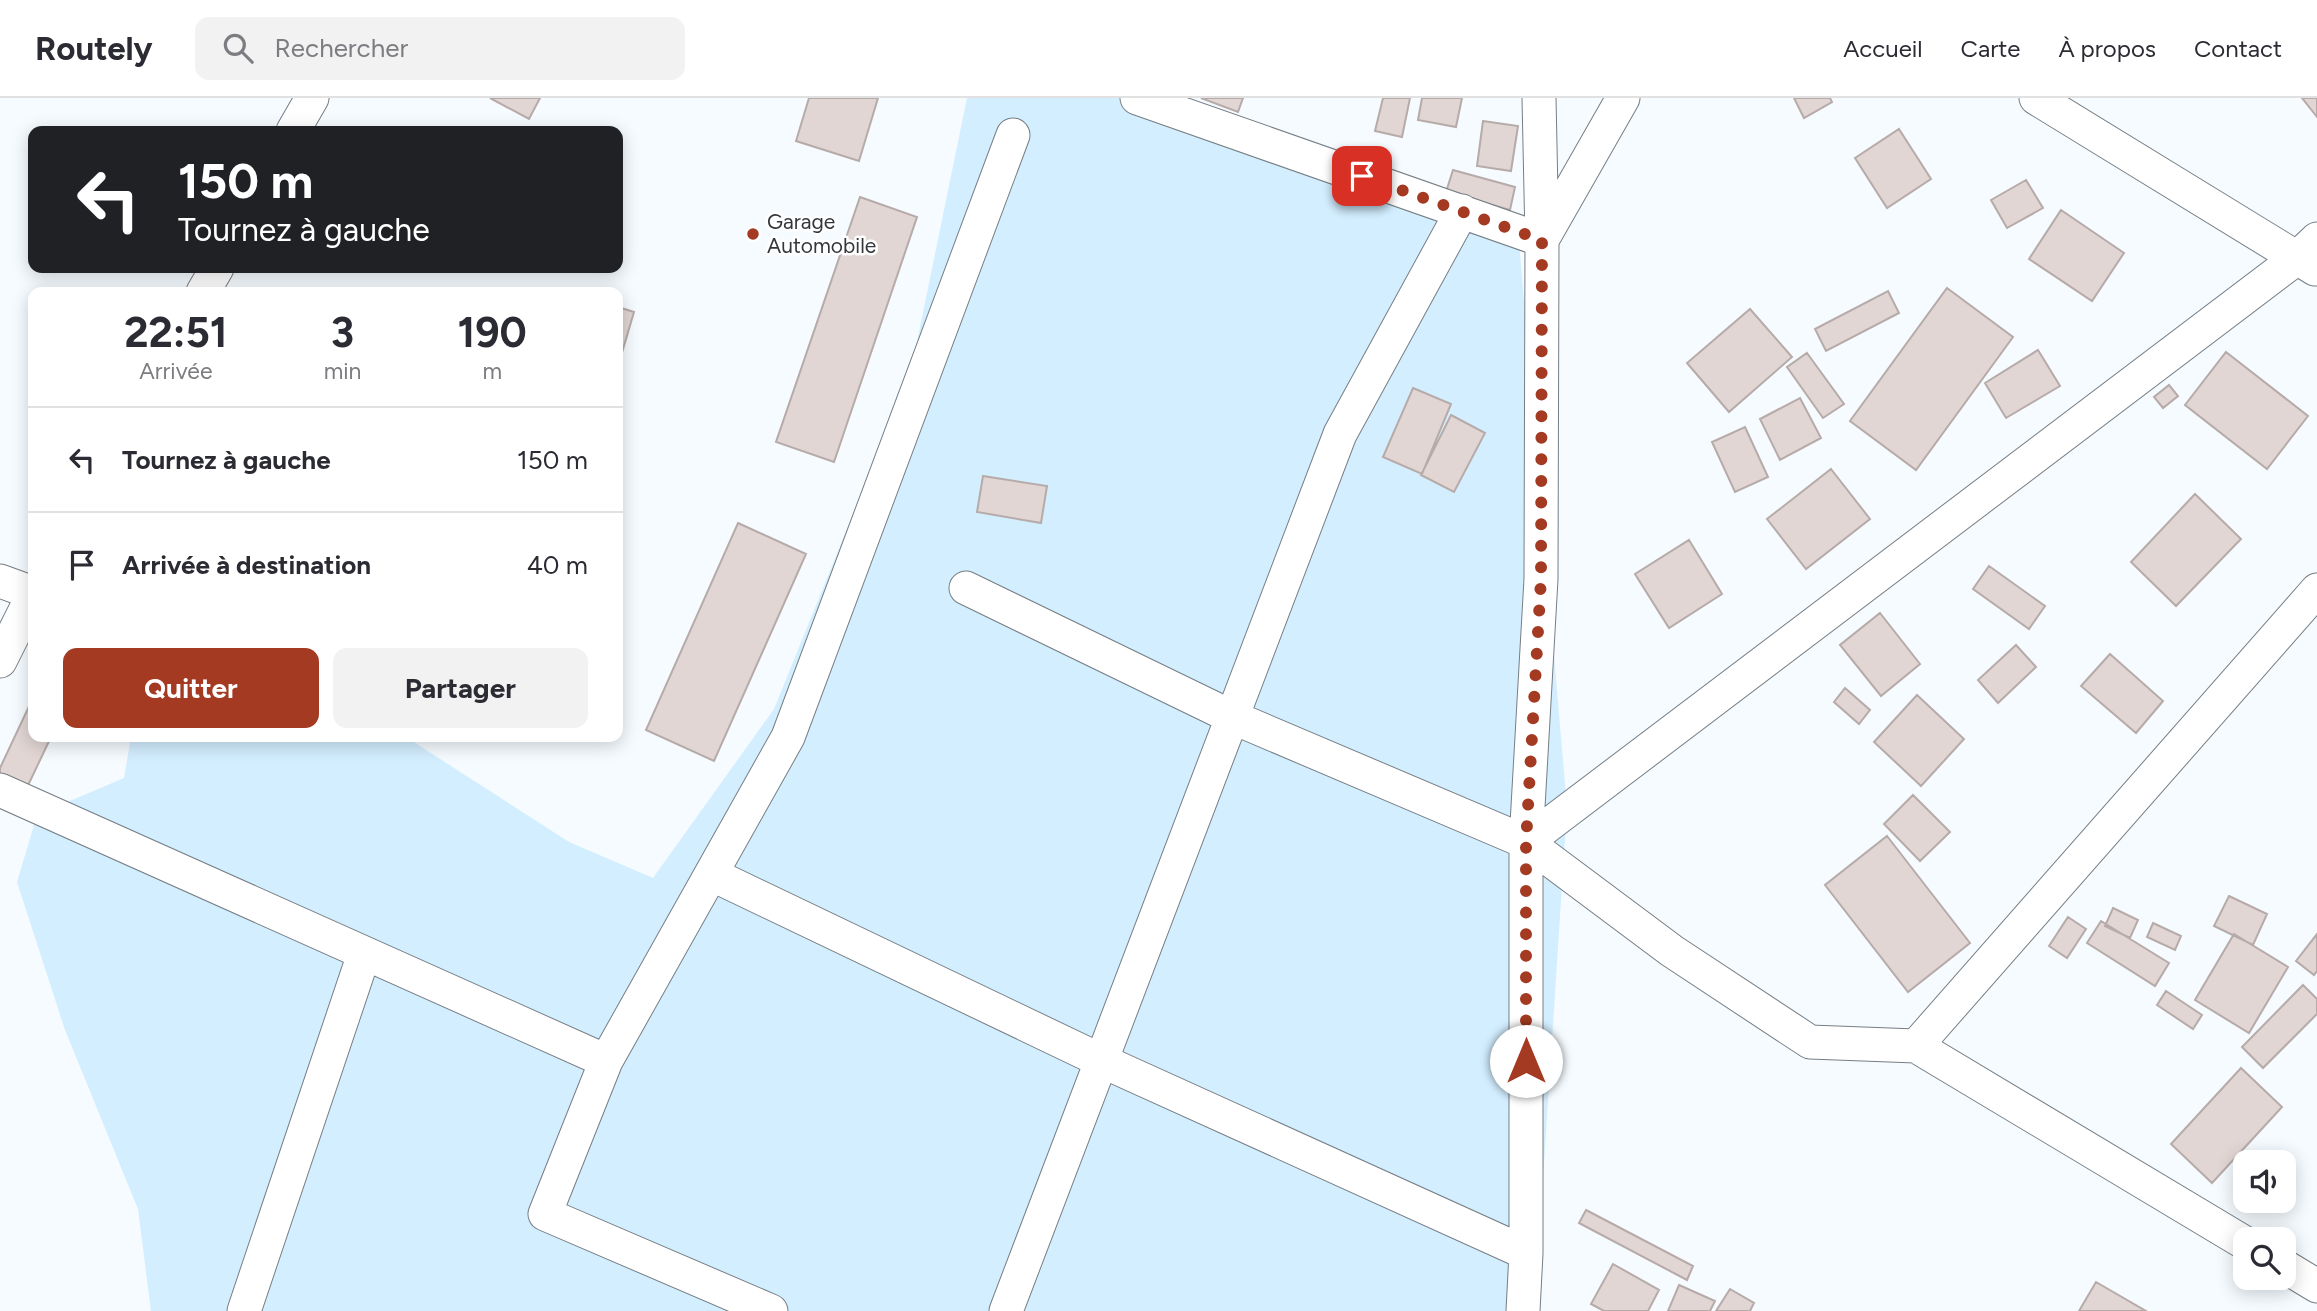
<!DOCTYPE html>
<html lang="fr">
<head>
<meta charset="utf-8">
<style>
  :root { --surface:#fff; --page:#f2f2f3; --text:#2b2b33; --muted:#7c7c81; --line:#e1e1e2; --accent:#a33a21 }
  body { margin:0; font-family:Figtree,sans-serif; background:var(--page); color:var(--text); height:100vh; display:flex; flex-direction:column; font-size:26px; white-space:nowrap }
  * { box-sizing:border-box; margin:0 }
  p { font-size:23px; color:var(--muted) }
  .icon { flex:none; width:38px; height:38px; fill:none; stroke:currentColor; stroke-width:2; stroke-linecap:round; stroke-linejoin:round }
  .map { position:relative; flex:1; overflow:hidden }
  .drawer { position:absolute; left:28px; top:189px; width:595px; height:455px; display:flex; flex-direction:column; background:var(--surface); border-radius:14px; box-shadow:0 4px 18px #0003 }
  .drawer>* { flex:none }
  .hud { position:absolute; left:28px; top:28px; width:595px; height:147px; border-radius:14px; box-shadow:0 4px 18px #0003; background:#202124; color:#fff; overflow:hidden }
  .buttons { position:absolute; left:2233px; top:1052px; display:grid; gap:14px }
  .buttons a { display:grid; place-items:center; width:63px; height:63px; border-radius:14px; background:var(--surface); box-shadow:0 4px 18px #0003; font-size:35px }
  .pin { position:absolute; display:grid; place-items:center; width:60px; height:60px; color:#fff; margin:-30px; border-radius:14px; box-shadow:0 4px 10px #0006 }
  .me { position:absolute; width:77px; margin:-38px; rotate:0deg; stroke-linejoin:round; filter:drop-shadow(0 0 5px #0008) }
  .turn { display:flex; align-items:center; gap:24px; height:147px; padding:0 35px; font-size:32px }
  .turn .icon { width:91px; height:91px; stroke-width:2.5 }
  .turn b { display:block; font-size:49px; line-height:60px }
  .eta { display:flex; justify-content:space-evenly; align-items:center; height:119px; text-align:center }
  .eta b { font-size:42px; font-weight:700; line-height:49px }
  .button { display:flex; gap:14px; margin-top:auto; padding:14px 35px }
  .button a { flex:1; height:80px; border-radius:14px; background:var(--accent); color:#fff; font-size:28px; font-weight:700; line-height:80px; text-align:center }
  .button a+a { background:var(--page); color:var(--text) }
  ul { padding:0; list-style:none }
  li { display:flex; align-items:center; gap:21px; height:105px; padding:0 35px; border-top:2px solid var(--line) }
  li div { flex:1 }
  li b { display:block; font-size:26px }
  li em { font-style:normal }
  header { display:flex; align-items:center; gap:42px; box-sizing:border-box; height:98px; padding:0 35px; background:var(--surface); border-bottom:2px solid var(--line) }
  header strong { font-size:33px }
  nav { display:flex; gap:38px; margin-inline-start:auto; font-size:24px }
  .search { width:490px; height:63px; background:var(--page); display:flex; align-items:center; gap:18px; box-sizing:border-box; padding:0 24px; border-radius:14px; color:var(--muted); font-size:26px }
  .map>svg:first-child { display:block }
</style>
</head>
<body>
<header>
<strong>Routely</strong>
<div class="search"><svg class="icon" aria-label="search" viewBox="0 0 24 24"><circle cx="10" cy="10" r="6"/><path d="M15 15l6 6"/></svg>Rechercher</div>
<nav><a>Accueil</a><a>Carte</a><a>À propos</a><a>Contact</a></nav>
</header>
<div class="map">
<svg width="2317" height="1213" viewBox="0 0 2317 1213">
  <rect width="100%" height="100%" fill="#f5fbff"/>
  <!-- green -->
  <path fill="#d3eeff" d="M967,0h170l381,133 49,577 -30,463 -5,40h-1381l-13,-102 -73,-179 -48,-148 20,-67 87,-37 7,-41h275l163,105 84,36 121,-169 137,-338z"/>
  <!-- building -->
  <path fill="#e1d6d3" stroke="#b6aba9" stroke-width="2" d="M490,0h50l-11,21z
    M809,0h69l-19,63 -63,-20z
    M1201,0h42l-5,14z
    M1383,0h27l-8,39 -27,-6z
    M1422,0h40l-6,29 -38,-7z
    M1794,0h36l2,4 -28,16z
    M2302,0h15v19z
    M1483,23l35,5 -7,45 -34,-5z
    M1899,31l32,50 -44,29 -32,-50z
    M1453,72l62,17 -5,23 -64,-18z
    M2026,82l17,28 -36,20 -16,-28z
    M860,99l57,20 -83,245 -58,-20z
    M2061,112l63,43 -32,48 -63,-42z
    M1947,190l66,49 -97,133 -66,-49z
    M1888,193l11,22 -73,38 -11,-22z
    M618,209l16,5 -16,54z
    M1750,211l42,48 -63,55 -42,-49z
    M2038,252l22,36 -54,32 -21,-35z
    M2226,254l82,64 -41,53 -82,-64z
    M1807,255l37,51 -21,14 -36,-51z
    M2169,287l9,11 -15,12 -9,-11z
    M1413,290l38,16 -29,70 -39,-17z
    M1800,300l21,40 -41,22 -20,-41z
    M1451,317l34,18 -31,59 -33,-17z
    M1745,329l23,50 -33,15 -23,-50z
    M1831,371l39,50 -64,50 -39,-50z
    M983,378l64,10 -6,37 -64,-11z
    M2195,396l46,45 -65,67 -45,-44z
    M738,425l68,31 -92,207 -68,-31z
    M1689,442l33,54 -53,34 -34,-54z
    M1989,468l56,40 -16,23 -56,-40z
    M1880,515l40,51 -39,32 -41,-51z
    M2016,547l20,22 -38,36 -20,-23z
    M2110,556l53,47 -27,32 -55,-47z
    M1845,590l25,22 -11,14 -25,-22z
    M1917,597l47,44 -43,47 -47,-44z
    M31,604l2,1v34h18l-28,59 -23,-11v-17z
    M1913,697l37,37 -30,29 -36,-37z
    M1887,738l83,107 -62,49 -83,-107z
    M2229,798l38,18 -14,31 -39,-19z
    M2113,810l25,12 -8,18 -25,-12z
    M2068,819l18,12 -19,29 -18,-12z
    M2101,823l68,42 -14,23 -68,-43z
    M2153,825l28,13 -6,14 -28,-13z
    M2234,836l54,33 -39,66 -54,-33z
    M2317,836v37l-3,4 -18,-14z
    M2303,887l14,14v15l-54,54 -21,-21z
    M2166,893l36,24 -9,14 -36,-24z
    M2241,970l41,39 -70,76 -41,-39z
    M1586,1112l107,56 -6,14 -108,-57z
    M1613,1166l46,26 -11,21h-44l-13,-7z
    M2096,1184l50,29h-67z
    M1679,1187l36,16 -5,10h-42z
    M1730,1191l24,14 -4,8h-34z"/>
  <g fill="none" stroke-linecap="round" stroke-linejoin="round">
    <defs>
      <path id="minor" d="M1137,0l405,142
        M2036,0l279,171
        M293,33l19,-33
        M1542,142l81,-142
        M203,194l14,-24
        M0,483l33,12
        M966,490l266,129 294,125 146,109 138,91 106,4
        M0,563l33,-66
        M0,692l606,271
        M1526,744l771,-584 20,-19
        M711,776l391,187 424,192
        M2245,1145l-329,-197 401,-456
        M2284,1168l33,20
        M244,1213l120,-357
        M771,1213l-226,-97 61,-153 182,-324 225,-602
        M1006,1213l334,-877 122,-223
        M1523,1213l3,-58v-411l15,-263 1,-339 -3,-142"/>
    </defs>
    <!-- minor casing -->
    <use href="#minor" stroke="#767e84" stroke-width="35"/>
    <!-- minor -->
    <use href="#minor" stroke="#fff" stroke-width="33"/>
  </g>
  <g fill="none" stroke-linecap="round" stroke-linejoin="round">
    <!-- route -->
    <path stroke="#a33a21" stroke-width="12" stroke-dasharray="0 21.6" d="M1362,78l180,64 -1,339 -15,263v219"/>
  </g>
  <!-- markers -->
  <circle fill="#a33a21" stroke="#fff" stroke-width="2.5" cx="753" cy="136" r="7"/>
  <g text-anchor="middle" stroke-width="5" stroke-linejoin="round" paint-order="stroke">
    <!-- poi labels -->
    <g font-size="21" fill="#35383b" stroke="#fff" text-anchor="start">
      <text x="767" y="131">Garage<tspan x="767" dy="24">Automobile</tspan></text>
    </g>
  </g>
</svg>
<div class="buttons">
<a><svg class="icon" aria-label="sound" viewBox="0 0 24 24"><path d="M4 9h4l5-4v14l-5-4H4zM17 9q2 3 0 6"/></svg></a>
<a><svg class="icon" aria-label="search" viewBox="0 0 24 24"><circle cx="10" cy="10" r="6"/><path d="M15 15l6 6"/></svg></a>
</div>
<div class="pin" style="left:1362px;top:78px;background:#d93025"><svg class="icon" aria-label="arrive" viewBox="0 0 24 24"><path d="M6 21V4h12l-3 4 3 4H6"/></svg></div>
<svg class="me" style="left:1526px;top:963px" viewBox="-20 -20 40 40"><circle r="19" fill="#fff"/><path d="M0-13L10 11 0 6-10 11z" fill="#a33a21"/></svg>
<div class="hud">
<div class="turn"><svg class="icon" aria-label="left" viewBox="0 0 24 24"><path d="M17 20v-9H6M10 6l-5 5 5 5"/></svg><div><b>150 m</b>Tournez à gauche</div></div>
</div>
<section class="drawer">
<div class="eta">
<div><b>22:51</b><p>Arrivée</p></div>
<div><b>3</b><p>min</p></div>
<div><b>190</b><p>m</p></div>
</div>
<ul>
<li><svg class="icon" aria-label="left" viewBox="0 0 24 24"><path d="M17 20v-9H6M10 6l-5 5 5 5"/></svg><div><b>Tournez à gauche</b></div><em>150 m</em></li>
<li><svg class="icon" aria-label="arrive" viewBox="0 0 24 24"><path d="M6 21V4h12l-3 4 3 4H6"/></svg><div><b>Arrivée à destination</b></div><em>40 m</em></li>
</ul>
<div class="button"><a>Quitter</a><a>Partager</a></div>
</section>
</div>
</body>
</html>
